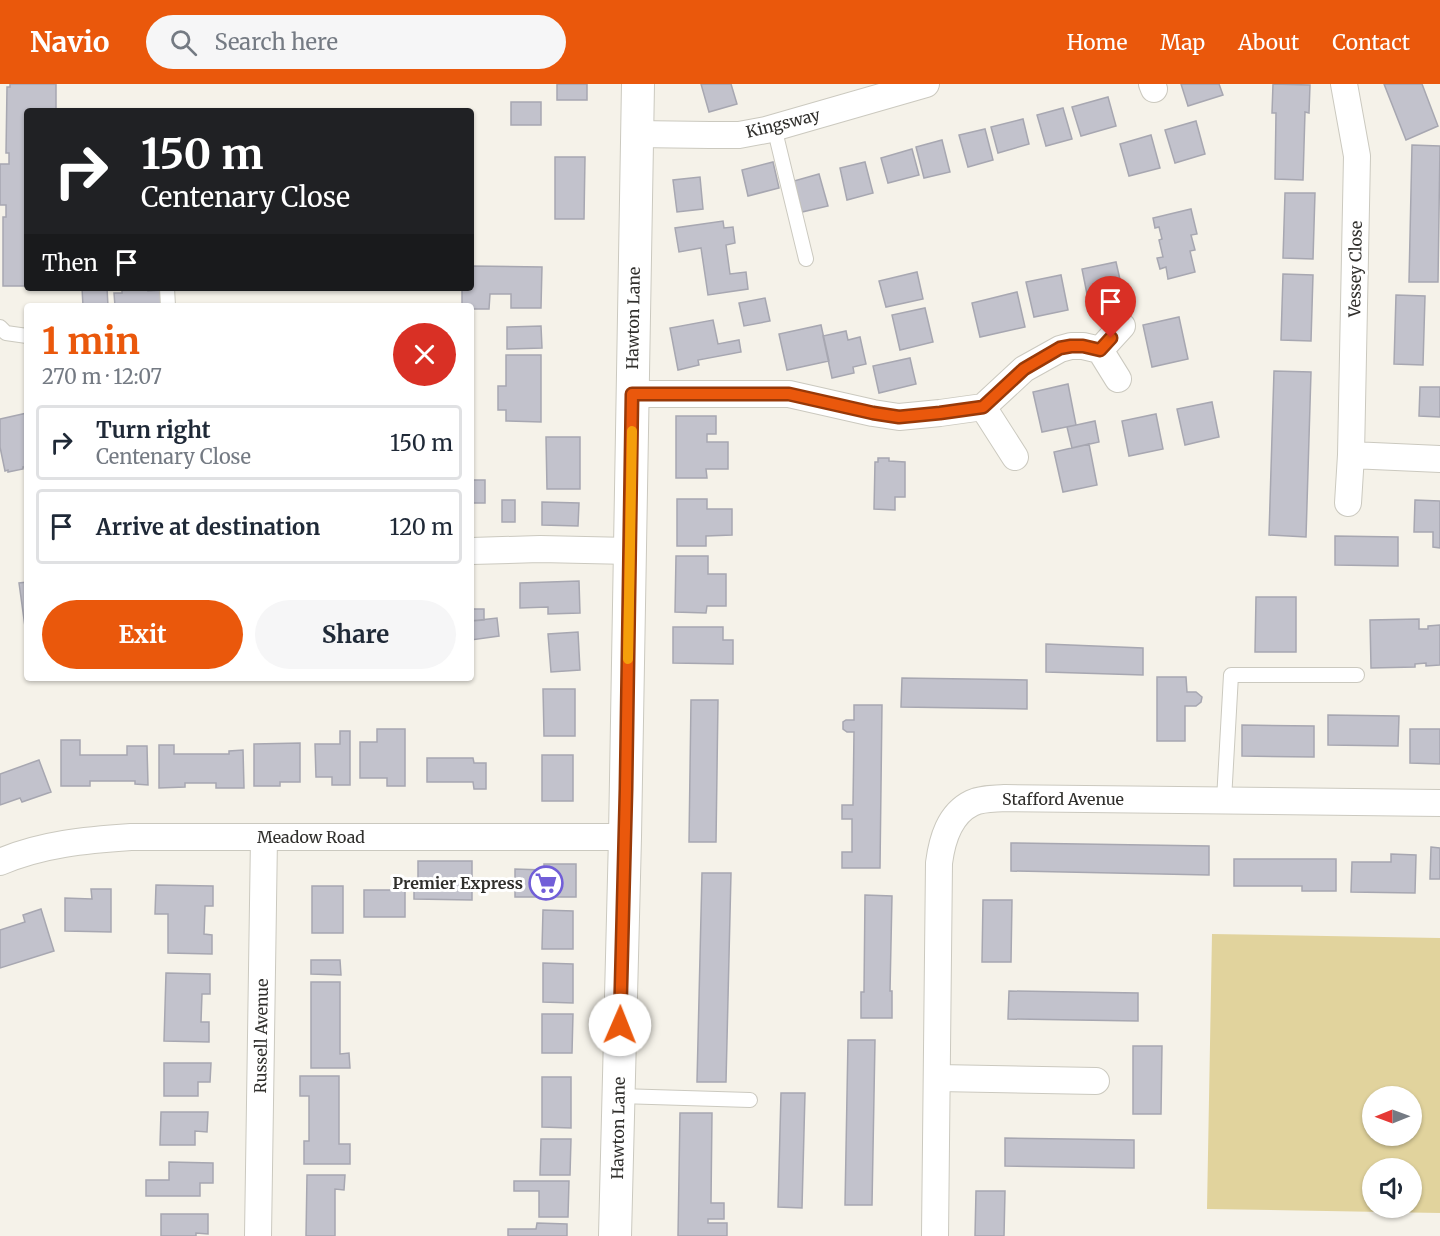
<!DOCTYPE html>
<html lang="en">
<head>
<meta charset="utf-8">
<style>
  :root { --surface:#fff; --page:#f6f6f7; --text:#1f2937; --muted:#747a83; --line:#e0e1e3; --accent:#ea580c }
  body { margin:0; font-family:Merriweather,serif; background:var(--page); color:var(--text); height:100vh; display:flex; flex-direction:column; font-size:22px; white-space:nowrap }
  * { box-sizing:border-box; margin:0 }
  p { font-size:20px; color:var(--muted) }
  .icon { flex:none; width:33px; height:33px; fill:none; stroke:currentColor; stroke-width:2; stroke-linecap:round; stroke-linejoin:round }
  .map { position:relative; flex:1; overflow:hidden }
  .sheet { position:absolute; left:24px; top:219px; width:450px; height:378px; display:flex; flex-direction:column; background:var(--surface); border-radius:6px; box-shadow:0 2px 4px #0004 }
  .sheet>* { flex:none }
  .banner { position:absolute; left:24px; top:24px; width:450px; height:183px; border-radius:6px; box-shadow:0 2px 4px #0004; background:#202124; color:#fff; overflow:hidden }
  .needle { width:39px; rotate:269deg }
  .tools { position:absolute; left:1362px; top:1002px; display:grid; gap:12px }
  .tools a { display:grid; place-items:center; width:60px; height:60px; border-radius:50%; background:var(--surface); box-shadow:0 2px 4px #0004; font-size:30px }
  .pin { position:absolute; display:grid; place-items:center; width:51px; height:51px; color:#fff; margin:-62px -26px; border-radius:50% 50% 50% 0; rotate:-45deg; box-shadow:0 0 6px #0007 }
  .pin .icon { rotate:45deg }
  .me { position:absolute; width:66px; margin:-33px; rotate:1deg; stroke-linejoin:round; filter:drop-shadow(0 0 4px #0008) }
  .turn { display:flex; align-items:center; gap:21px; height:126px; padding:0 18px; font-size:27px }
  .turn .icon { width:78px; height:78px; stroke-width:2.5 }
  .turn b { display:block; font-size:42px; line-height:51px }
  .then { display:flex; align-items:center; height:57px; padding:0 18px; background:#0003; gap:12px; font-size:22px }
  .round { display:grid; place-items:center; flex:none; width:63px; height:63px; border-radius:32px; background:var(--page) }
  .overview { display:flex; align-items:center; justify-content:space-between; height:102px; padding:0 18px }
  h1 { font-size:36px; font-weight:700; line-height:45px; color:var(--accent) }
  .cta { display:flex; gap:12px; margin-top:auto; padding:12px 18px }
  .cta a { flex:1; height:69px; border-radius:36px; background:var(--accent); color:#fff; font-size:24px; font-weight:700; line-height:69px; text-align:center }
  .cta a+a { background:var(--page); color:var(--text) }
  ul { padding:0; list-style:none }
  li { display:flex; align-items:center; gap:18px; height:75px; margin:0 12px 9px; padding:0 6px; border:3px solid var(--line); border-radius:6px }
  li div { flex:1 }
  li b { display:block; font-size:22px }
  li em { font-style:normal }
  header { display:flex; align-items:center; gap:36px; box-sizing:border-box; height:84px; padding:0 30px; background:var(--accent); color:#fff }
  header strong { font-size:28px }
  nav { display:flex; gap:33px; margin-inline-start:auto; font-size:21px }
  .search { width:420px; height:54px; background:var(--page); display:flex; align-items:center; gap:15px; box-sizing:border-box; padding:0 21px; border-radius:33px; color:var(--muted); font-size:22px }
  .map>svg:first-child { display:block }
</style>
</head>
<body>
<header>
<strong>Navio</strong>
<div class="search"><svg class="icon" aria-label="search" viewBox="0 0 24 24"><circle cx="10" cy="10" r="6"/><path d="M15 15l6 6"/></svg>Search here</div>
<nav><a>Home</a><a>Map</a><a>About</a><a>Contact</a></nav>
</header>
<div class="map">
<svg width="1440" height="1152" viewBox="0 0 1440 1152">
  <rect width="100%" height="100%" fill="#f5f2e9"/>
  <!-- green -->
  <path fill="#e1d39d" fill-rule="evenodd" d="M1212,850l228,4v275l-233,-4zM1372,1012h40v40h-40zM1372,1084h40v40h-40z"/>
  <!-- building -->
  <path fill="#c2c2cc" stroke="#a7a7b1" stroke-width="1.5" d="M10,0h46v27h-29v175h-24v-69h3v-12h-6v-41h9v-11h-3l1,-66h3z
    M557,0h30v16h-30z
    M701,0h30l6,20 -28,8z
    M1181,0h38l4,11 -35,11z
    M1273,0l37,1 -1,28 -4,-1 -2,68 -28,-1 1,-66h-4z
    M1384,0h38l16,42 -32,14z
    M1108,13l8,29 -35,10 -9,-29z
    M511,18h30v23h-30z
    M1063,24l9,31 -26,7 -9,-31z
    M1023,35l6,25 -31,9 -7,-26z
    M1196,37l9,33 -30,9 -10,-33z
    M985,45l8,31 -25,7 -9,-32z
    M1151,51l9,33 -31,8 -9,-32z
    M942,56l8,32 -26,6 -8,-31z
    M1412,61l28,1 -2,136h-29z
    M912,65l7,26 -31,8 -7,-25z
    M555,73h30l-1,62h-29z
    M773,78l6,26 -31,8 -6,-26z
    M865,78l8,31 -26,7 -7,-32z
    M819,90l9,32 -26,6 -8,-31z
    M700,93l3,32 -26,3 -4,-32z
    M1285,109h30l-2,66 -30,-1z
    M1191,125l6,25 -6,1 4,15 -5,1 5,21 -27,7 -2,-12 -6,2 -3,-11 6,-1 -4,-17 3,-1 -3,-12 -4,1 -2,-10z
    M723,137l1,7 9,-1 2,16 -9,2 4,29 16,-2 2,17 -40,6 -7,-47 -22,4 -4,-24z
    M1116,178l8,35 -35,7 -7,-35z
    M471,182l71,1 -1,41h-30v-14h-21l-1,15h-18v-3h-9v-18h9z
    M917,188l6,27 -37,8 -7,-26z
    M1283,190l30,1 -2,66 -30,-1z
    M1061,191l7,35 -34,7 -8,-35z
    M82,204h25l1,18h-25z
    M122,204h26v3l14,-1v16h-47l-1,-13h8z
    M1017,208l8,35 -45,10 -8,-34z
    M1396,211l29,1 -2,69 -29,-1z
    M765,214l5,23 -26,5 -5,-23z
    M925,224l8,34 -33,8 -8,-35z
    M1179,233l9,42 -36,8 -9,-42z
    M713,236l5,24 21,-4 2,12 -43,8 1,5 -21,5 -8,-42z
    M821,241l8,36 -42,9 -8,-36z
    M541,242l1,22 -35,1v-22z
    M846,247l2,9 12,-3 6,27 -13,3 1,6 -22,5 -9,-42z
    M506,271h35v67l-35,-1v-11h-8v-24h8z
    M910,274l6,26 -37,9 -6,-27z
    M1274,287l37,1 -5,165 -37,-2z
    M1068,300l8,41 -34,7 -9,-40z
    M1420,303h20v30l-21,-1z
    M1212,318l7,35 -34,8 -8,-36z
    M27,329v54h-4v2l-15,3v-2l-3,1 -5,-24v-28z
    M1156,330l7,35 -34,7 -7,-35z
    M676,332h40v18h-9v8h21v27h-22l1,9h-31z
    M1095,337l4,21 -27,6 -5,-21z
    M546,353h34v52h-33z
    M1089,360l8,41 -34,7 -9,-40z
    M878,374h11v3l16,1v35h-10v13l-21,-1 1,-47h3z
    M471,396h14v23h-13v6z
    M677,415h30v10h25v26l-26,1v10h-29z
    M502,416h13v22h-13z
    M1415,416l25,1v47l-7,-1v-15h-19z
    M542,418l37,1 -1,23 -36,-1z
    M1335,452l63,1v29l-63,-1z
    M676,472h32v18h18v32h-19l-1,7 -31,-1z
    M579,497l1,32 -32,1v-7l-28,1v-25z
    M27,498v52h-1l-7,-51z
    M1256,513h40v55h-41z
    M471,525h13v11l-13,1z
    M497,534l2,18 -28,4v-19z
    M1419,535v10h9v-3l12,-1v40l-14,1v-3l-11,1v3l-44,1 -1,-48z
    M673,543h50v13h10v24l-60,-1z
    M578,548l2,38 -29,2 -3,-38z
    M1046,560l97,4v27l-97,-3z
    M1157,593h29l1,15h9l6,5 -1,5 -5,4h-11v35h-28z
    M902,594l125,2v29l-126,-2z
    M543,605h32v47h-31z
    M691,616h27l-2,142h-27z
    M854,621h28l-2,163h-38v-16h10v-33h-10v-14h11l1,-73h-7l-4,-3v-7l3,-2h8z
    M1328,631l71,1 -1,30 -70,-1z
    M1242,641l72,1v31l-72,-1z
    M377,645h28v57h-18v-8h-27v-36h17z
    M1410,645h30v35l-30,-1z
    M340,647h10v54h-18v-8h-16l-1,-33h25z
    M61,656h19v15h47v-9h20l1,39 -13,-1v-3h-45v5h-29z
    M300,659v39h-20v4h-26v-42z
    M159,661h15v9h55v-3l14,-1 1,38h-28v-5h-31v4l-26,1z
    M542,671h31v46h-31z
    M427,674h46l1,5h12v26h-12l-1,-7h-46z
    M39,676l12,32 -29,10 -2,-4 -20,7v-31z
    M1011,759l198,3v29l-198,-4z
    M1431,763l9,1v31h-10z
    M1391,770l25,1 -1,38 -64,-1 1,-30h39z
    M1234,775h102v32h-34v-5h-68z
    M418,777h54v39l-58,-1v-15h4z
    M544,780h32v33h-61v-28l29,1z
    M702,789h29l-5,209h-29z
    M156,801l57,1v20h-8l-1,28 8,1v19l-44,-1v-39h-13z
    M312,802h31v47h-31z
    M91,805h20v43l-46,-1v-33l27,1z
    M364,806h41v27h-41z
    M865,811l27,1 -2,95h2v27h-31v-26h3z
    M983,816h29l-1,62h-29z
    M41,825l13,42 -54,17v-38l25,-8 -2,-7z
    M543,826l30,1v38h-31z
    M311,876h29l1,15 -30,-1z
    M543,879l30,1v39l-30,-1z
    M166,889l44,1v20h-8l-1,28h8v20l-45,-1z
    M311,898h29v72l9,-1 1,15h-39z
    M1009,907l129,2v28l-130,-2z
    M542,930h31l-1,39h-30z
    M848,956h27l-3,165h-27z
    M1133,962h29l-1,68h-28z
    M164,979h47l-1,19h-12v14h-34z
    M300,992h39v68h11v20h-46v-23h5v-45h-9z
    M542,993h29v51l-29,-1z
    M781,1009h24l-3,115 -24,-1z
    M161,1028h47l-1,20 -12,-1v14h-35z
    M680,1029h32l-1,90h13v16h-16v4h19v13h-49z
    M1005,1054l129,2v28l-129,-2z
    M541,1055h30l-1,36h-30z
    M169,1078l44,1v20h-13v13h-54v-16h23z
    M307,1091h38l-1,15 -9,-1v47h-29z
    M514,1097h55l-1,36h-29v-26h-25z
    M976,1107h29l-1,45h-29z
    M161,1130h47v20l-12,-1v3h-35z
    M537,1139l30,1v12h-59v-7h28z"/>
  <g fill="none" stroke-linecap="round" stroke-linejoin="round">
    <defs>
      <path id="service" d="M774,43l32,132
        M167,204l1,18
        M0,243l6,6 21,3
        M1224,716l7,-125h126
        M619,1012l131,4"/>
      <path id="minor" d="M1152,0l2,5
        M1344,0l13,72 -6,299 -3,48
        M636,50l74,1h29l27,-5 160,-46
        M1100,266l18,29
        M632,310h157l84,19 26,4 41,-4 43,-6 41,-38 36,-20 11,-3h12l17,4 22,-24
        M983,323l32,50
        M1351,371l89,4
        M471,467l69,-2 90,2
        M0,778c42,-18 86,-22 131,-25h494
        M938,994l158,3
        M258,1152l6,-399
        M935,1152l4,-373c3,-23 10,-49 33,-60 10,-5 22,-4 33,-5l435,5"/>
      <path id="tertiary" d="M615,1152l10,-399 13,-753"/>
    </defs>
    <!-- service casing -->
    <use href="#service" stroke="#cbc9bf" stroke-width="16"/>
    <!-- minor casing -->
    <use href="#minor" stroke="#cbc9bf" stroke-width="28"/>
    <!-- tertiary casing -->
    <use href="#tertiary" stroke="#cbc9bf" stroke-width="34"/>
    <!-- service -->
    <use href="#service" stroke="#fff" stroke-width="14"/>
    <!-- minor -->
    <use href="#minor" stroke="#fff" stroke-width="26"/>
    <!-- tertiary -->
    <use href="#tertiary" stroke="#fff" stroke-width="32"/>
  </g>
  <g fill="none" stroke-linecap="round" stroke-linejoin="round">
    <defs>
      <path id="route" d="M620,941l6,-236 6,-395h157l84,19 26,4 41,-4 43,-6 41,-38 36,-21 11,-2h12l17,4 11,-12"/>
    </defs>
    <!-- route casing -->
    <use href="#route" stroke="#983908" stroke-width="15"/>
    <!-- route -->
    <use href="#route" stroke="#ea580c" stroke-width="10"/>
    <!-- slow -->
    <path stroke="#f59e0b" stroke-width="10" d="M628,575l4,-228"/>
  </g>
  <!-- icons -->
  <defs>
    <symbol id="supermarket-ring" viewBox="-11 -11 22 22"><circle r="9.5" fill="#fff" stroke="#715ed8" stroke-width="1.5"/><path d="M-6-5.5h2.5l.6 2H6L4.5 2H-2.5L-4.4-4H-6ZM-1.5 3.2a1.3 1.3 0 1 0 .1 0ZM3 3.2a1.3 1.3 0 1 0 .1 0Z" fill="#715ed8"/></symbol>
  </defs>
  <g fill-rule="evenodd">
    <use href="#supermarket-ring" x="527" y="780" width="38" height="38"/>
  </g>
  <g text-anchor="middle" stroke-width="6" stroke-linejoin="round" paint-order="stroke">
    <!-- street labels -->
    <g font-size="16" fill="#302f2c" stroke="#fff">
      <text transform="translate(783 39) rotate(-14)" y="6">Kingsway</text>
      <text transform="translate(1355 185) rotate(-89)" y="6">Vessey Close</text>
      <text transform="translate(633 234) rotate(-89)" y="6">Hawton Lane</text>
      <text x="1063" y="721">Stafford Avenue</text>
      <text x="311" y="759">Meadow Road</text>
      <text transform="translate(261 952) rotate(-89)" y="6">Russell Avenue</text>
      <text transform="translate(618 1044) rotate(-89)" y="6">Hawton Lane</text>
    </g>
    <!-- poi labels -->
    <g font-size="16" font-weight="bold" fill="#302f2c" stroke="#fff" text-anchor="end">
      <text x="523" y="805">Premier Express</text>
    </g>
  </g>
</svg>
<div class="tools">
<a><svg class="needle" viewBox="-14 -14 28 28"><path d="M0-13l5 13h-10z" fill="#e53935"/><path d="M0 13l5-13h-10z" fill="#747a83"/></svg></a>
<a><svg class="icon" aria-label="sound" viewBox="0 0 24 24"><path d="M4 9h4l5-4v14l-5-4H4zM17 9q2 3 0 6"/></svg></a>
</div>
<div class="pin" style="left:1111px;top:254px;background:#d93025"><svg class="icon" aria-label="arrive" viewBox="0 0 24 24"><path d="M6 21V4h12l-3 4 3 4H6"/></svg></div>
<svg class="me" style="left:620px;top:941px" viewBox="-20 -20 40 40"><circle r="19" fill="#fff"/><path d="M0-13L10 11 0 6-10 11z" fill="#ea580c"/></svg>
<div class="banner">
<div class="turn"><svg class="icon" aria-label="right" viewBox="0 0 24 24"><path d="M7 20v-9h11M14 6l5 5-5 5"/></svg><div><b>150 m</b>Centenary Close</div></div>
<div class="then">Then<svg class="icon" aria-label="arrive" viewBox="0 0 24 24"><path d="M6 21V4h12l-3 4 3 4H6"/></svg></div>
</div>
<section class="sheet">
<div class="overview"><div><h1>1 min</h1><p>270 m · 12:07</p></div><a class="round" style="background:#d93025;color:#fff"><svg class="icon" aria-label="close" viewBox="0 0 24 24"><path d="M6 6l12 12M18 6L6 18"/></svg></a></div>
<ul>
<li><svg class="icon" aria-label="right" viewBox="0 0 24 24"><path d="M7 20v-9h11M14 6l5 5-5 5"/></svg><div><b>Turn right</b><p>Centenary Close</p></div><em>150 m</em></li>
<li><svg class="icon" aria-label="arrive" viewBox="0 0 24 24"><path d="M6 21V4h12l-3 4 3 4H6"/></svg><div><b>Arrive at destination</b></div><em>120 m</em></li>
</ul>
<div class="cta"><a>Exit</a><a>Share</a></div>
</section>
</div>
</body>
</html>
